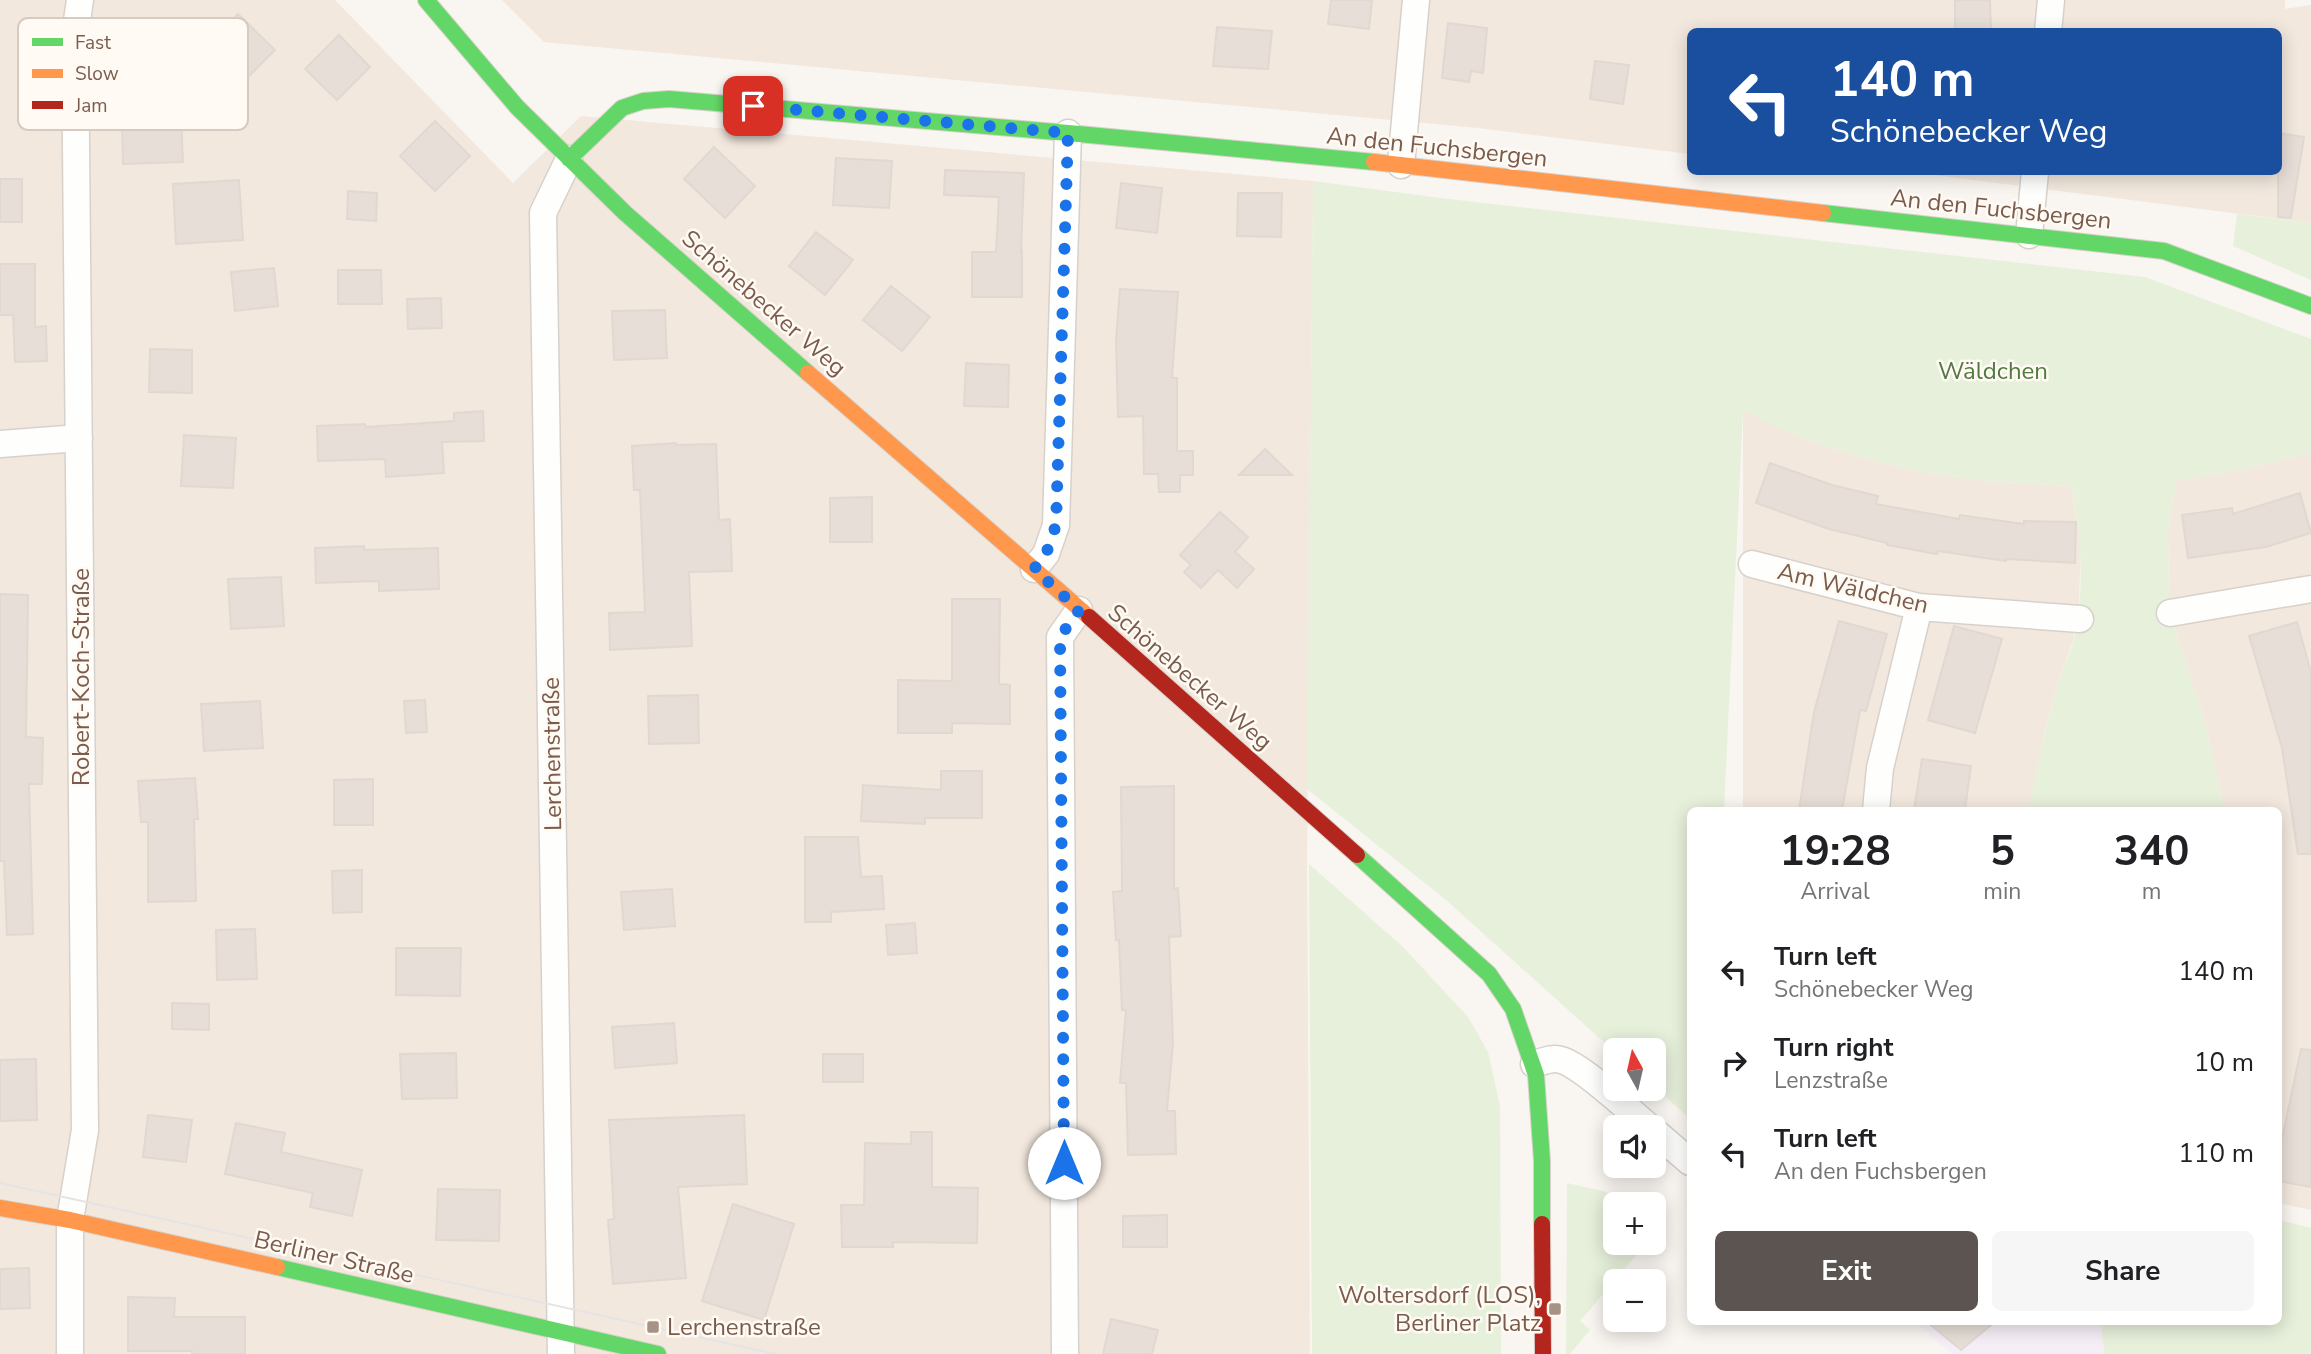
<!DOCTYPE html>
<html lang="en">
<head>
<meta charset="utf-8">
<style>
  :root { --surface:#fff; --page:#f6f6f6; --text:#202124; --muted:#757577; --accent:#5c5450 }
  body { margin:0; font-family:"Nunito Sans",sans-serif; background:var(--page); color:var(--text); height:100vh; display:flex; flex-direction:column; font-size:26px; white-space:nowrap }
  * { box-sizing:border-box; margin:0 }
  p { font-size:23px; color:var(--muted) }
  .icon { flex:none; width:38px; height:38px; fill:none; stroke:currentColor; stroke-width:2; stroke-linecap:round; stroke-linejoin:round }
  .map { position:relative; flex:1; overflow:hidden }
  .panel { position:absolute; left:1687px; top:807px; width:595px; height:518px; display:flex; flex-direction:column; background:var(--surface); border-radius:10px; box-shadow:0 4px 18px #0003 }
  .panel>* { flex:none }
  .banner { position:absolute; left:1687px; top:28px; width:595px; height:147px; border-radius:10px; box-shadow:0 4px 18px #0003; background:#1a4fa0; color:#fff; overflow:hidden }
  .needle { width:46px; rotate:352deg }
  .tools { position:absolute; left:1603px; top:1038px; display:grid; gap:14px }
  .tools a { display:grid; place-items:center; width:63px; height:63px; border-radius:10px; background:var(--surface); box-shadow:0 4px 18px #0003; font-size:35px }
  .pin { position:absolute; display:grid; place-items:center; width:60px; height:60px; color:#fff; margin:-30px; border-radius:14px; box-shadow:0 4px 10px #0006 }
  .me { position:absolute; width:77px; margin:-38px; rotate:0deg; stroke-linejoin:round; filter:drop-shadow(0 0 5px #0008) }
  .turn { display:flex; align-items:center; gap:24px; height:147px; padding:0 28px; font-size:32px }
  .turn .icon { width:91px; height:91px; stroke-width:2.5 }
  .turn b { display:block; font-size:49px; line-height:60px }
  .eta { display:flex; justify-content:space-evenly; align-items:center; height:119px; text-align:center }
  .eta b { font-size:42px; font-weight:700; line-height:49px }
  .action { display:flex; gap:14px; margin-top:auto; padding:14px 28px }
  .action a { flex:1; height:80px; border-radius:10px; background:var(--accent); color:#fff; font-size:28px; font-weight:700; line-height:80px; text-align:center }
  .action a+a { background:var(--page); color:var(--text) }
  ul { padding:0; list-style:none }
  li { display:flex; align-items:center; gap:21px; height:91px; padding:0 28px }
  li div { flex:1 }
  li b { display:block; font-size:26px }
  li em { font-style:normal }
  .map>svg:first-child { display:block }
</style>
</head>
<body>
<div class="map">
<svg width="2311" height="1354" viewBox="0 0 2311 1354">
  <rect width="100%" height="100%" fill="#f9f5f0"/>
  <!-- residential -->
  <path fill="#f2e8de" d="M0,0h335l178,183 68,-67 732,65 -6,682 3,491h-1310z
    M502,0h1783v9l26,-4v218l-400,-51h367v-140h-588v122l-212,-26 -934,-86z
    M1743,410l58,28 59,19 62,15 61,9 88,5 10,57 -2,60 -6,39 -13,34 -15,55 -16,79h-286z
    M2311,453v757l-32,-7 -1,-393h-54l-19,-88 -28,-85 -8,-39 -1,-68 8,-49 58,-10z"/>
  <!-- education -->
  <path fill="#f6eef6" d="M1914,1321h186l5,33h-153z"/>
  <!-- green -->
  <path fill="#e7f0db" d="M1313,181l127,17 705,79 166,62v114l-77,18 -58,10 -8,49 1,68 8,39 28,85 19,88h-195c7,-44 18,-87 30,-130 4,-14 12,-27 15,-40 11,-52 8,-103 -3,-154l-88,-5 -61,-9 -62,-15 -59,-19 -58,-27 -19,399h-34v309l-36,-33v-36h-39v2l-169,-152 -139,-111z
    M2237,214l74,9v57l-78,-34z
    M1309,864l93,82 66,71 20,35 12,54 1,248h-189z
    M1567,1183l36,8 28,13h-16v38l32,1 -67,78 10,9 -20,24h-4z
    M2279,1220l32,8v126h-206l-5,-33h178z"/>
  <!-- building -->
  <path fill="#e6ded7" stroke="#e2d8d2" stroke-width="2" d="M1331,0h41l-3,29 -41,-5z
    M1955,0h35l1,30 -36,1z
    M238,14l37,36 -36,36 -37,-37z
    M1448,23l39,5 -4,45 -12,-2 -2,11 -27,-4z
    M1217,27l55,4 -4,38 -55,-3z
    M339,35l31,32 -33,33 -32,-31z
    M1595,61l34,4 -6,39 -33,-5z
    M181,118l2,44 -60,2 -1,-44z
    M435,121l35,35 -35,35 -35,-35z
    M2278,133l26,4 -13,81 -13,-1z
    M714,147l41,39 -30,32 -41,-39z
    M836,158l56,3 -3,47 -56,-3z
    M945,170l79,3 -3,79 1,-1v46h-50v-45h24l3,-55 -55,-2z
    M0,179h22v43h-22z
    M239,180l4,60 -67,4 -3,-60z
    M1121,183l41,5 -5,45 -41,-5z
    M348,191l29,2 -1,28 -29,-2z
    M1238,193h44l-1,44 -44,-1z
    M816,232l37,28 -28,35 -36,-29z
    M0,264h35v63l11,-1 1,35 -32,1 -2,-47h-13z
    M274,268l4,38 -43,5 -4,-39z
    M338,270h43l1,34h-44z
    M891,286l39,31 -28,34 -39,-31z
    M1120,289l58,3 -6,86h5v73h16v24h-13v17h-21l-1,-18h-14l-1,-58 -25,1 -2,-77z
    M441,298l1,30 -34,1 -1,-30z
    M665,310l2,48 -53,2 -2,-49z
    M150,349l42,1v43l-43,-1z
    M966,363l43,2 -1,42 -44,-1z
    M483,411l1,30 -42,1 2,31 -58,4 -1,-18 -67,2 -1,-35 48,-2 1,3 88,-6v-8z
    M184,435l52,3 -3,50 -52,-2z
    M676,443v2l40,-1 3,76 11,-1 2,52 -43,1 3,74 -82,4 -1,-37 36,-1 -5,-122h-6l-2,-44z
    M1265,449l27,26h-53z
    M1770,463l62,22 46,11 -2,8 83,15 1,-4 64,9v-3l52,1 -1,41 -69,-4v2l-68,-10 -1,3 -50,-9v-2l-58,-14 -73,-26z
    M2300,493l11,40 -45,14 -78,11 -6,-43 50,-7 1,6z
    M872,497v45h-42v-44z
    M1220,512l28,25 -13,15 19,17 -17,19 -19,-18 -17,18 -17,-16 7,-7 -11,-10z
    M364,546v4l74,-2 1,41 -60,2v-10l-63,2 -1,-35z
    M281,577l3,49 -53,3 -3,-50z
    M0,594l28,1 -2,142 17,1 -1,46h-13l4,150 -26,1 -3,-74h-4z
    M952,599h48l-1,85 11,1v39l-58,-1v10h-54v-53l54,1z
    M1839,621l48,13 -21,77 -6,-1 -18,100h-43l15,-98z
    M2297,622l14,50v182h-13l-16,-106 -33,-112z
    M1954,626l48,13 -27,94 -47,-13z
    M698,695l1,48 -50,1 -1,-48z
    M425,700l2,32 -21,1 -2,-32z
    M260,701l3,47 -59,3 -3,-47z
    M1922,759l49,7 -6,44h-51z
    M941,771h41v47h-57v6l-64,-3 2,-36 78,5z
    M195,778l3,41h-4l2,82 -48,1v-80h-7l-3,-41z
    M373,779v46h-39v-45z
    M1174,786v103l4,-1 3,48 -12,1 4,105 -6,69h8l1,43 -48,1 -2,-72h-6l6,-73h-4l-3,-70h-3l-3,-48 9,-1 -1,-104z
    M805,837h53l3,40 21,-1 2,33 -53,3v10h-26z
    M362,870v42l-29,1 -1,-42z
    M672,889l3,37 -51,4 -3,-38z
    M915,923l2,30 -29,2 -2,-30z
    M255,929l2,50 -40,1 -1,-50z
    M396,948h65l-1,48 -64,-1z
    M172,1003l37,1v26l-37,-1z
    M674,1023l3,40 -62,5 -3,-41z
    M2301,1049l10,1v137l-33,-6v-23z
    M456,1053l1,45 -55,1 -2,-45z
    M823,1054h40v28h-40z
    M36,1059l1,61 -37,1v-61z
    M148,1115l44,5 -6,42 -43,-5z
    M744,1115l3,69 -69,3 8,91 -73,6 -5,-64 6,-1 -5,-99z
    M236,1123l49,10 -4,19 81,18 -10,46 -42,-9 3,-14 -88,-19z
    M911,1132h21v55l46,1 -1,55 -84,-1v5h-51l-1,-42h23l1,-62 46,1z
    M438,1189l62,1 -1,51 -63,-1z
    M733,1204l61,20 -30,96 -62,-19z
    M1167,1215v32h-44v-31z
    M29,1268l1,40 -30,1v-40z
    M128,1297l47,1 -1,19h71v37h-53v-3h-64z
    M1111,1319l47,11 -6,24h-49z
    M1926,1321h70l-35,29z"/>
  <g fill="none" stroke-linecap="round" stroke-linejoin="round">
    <defs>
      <path id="street" d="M2048,32l3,-32
        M1401,165l15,-165
        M2029,235l6,-63
        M0,444l79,-6
        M1752,564l167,43 161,12
        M1034,569l12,-15 10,-29 12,-392
        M2170,613l141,-24
        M1876,810l4,-42 39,-161
        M1534,1064c8,-2 18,-7 27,-4 20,5 69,51 88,67
        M1654,1131l36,31
        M70,1354v-134l15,-90 -10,-1096 5,-34
        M561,1354l-18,-1141 26,-54
        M1065,1354l-5,-717 19,-27"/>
      <path id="fast" d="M426,0l91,107 108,106 183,160
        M569,159l53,-51 21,-7 26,-2 399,34 306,29
        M1823,213l341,38 147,55
        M1357,855l132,119 24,35 23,66 6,86v63
        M277,1267l381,87"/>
      <path id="slow" d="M1374,162l449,51
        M808,373l281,244
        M0,1208l70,12 207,47"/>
      <path id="jam" d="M1089,617l268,238
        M1542,1224l1,130"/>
    </defs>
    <!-- street casing -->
    <use href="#street" stroke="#d7d1cb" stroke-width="29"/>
    <!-- fast casing -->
    <use href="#fast" stroke="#d9d2cb" stroke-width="18"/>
    <!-- slow casing -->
    <use href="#slow" stroke="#d9d2cb" stroke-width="18"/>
    <!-- jam casing -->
    <use href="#jam" stroke="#d9d2cb" stroke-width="18"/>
    <!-- street -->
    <use href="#street" stroke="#fefefd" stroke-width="26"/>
    <!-- fast -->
    <use href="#fast" stroke="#63d668" stroke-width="16"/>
    <!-- slow -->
    <use href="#slow" stroke="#ff974d" stroke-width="16"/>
    <!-- jam -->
    <use href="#jam" stroke="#b3261e" stroke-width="16"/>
    <!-- tram -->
    <path stroke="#e6e3e7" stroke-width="2" d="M0,1183l775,171"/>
  </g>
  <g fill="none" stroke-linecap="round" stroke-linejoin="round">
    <!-- route -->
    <path stroke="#1a73e8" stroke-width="12" stroke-dasharray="0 21.6" d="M753,106l315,27 -12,392 -10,29 -12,15 45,41 -19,27 4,526"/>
  </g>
  <!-- markers -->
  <g fill="#a69286" stroke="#fffaf3" stroke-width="2.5">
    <rect x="1548" y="1302" width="14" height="14" rx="3.5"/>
    <rect x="646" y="1320" width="14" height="14" rx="3.5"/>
  </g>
  <g text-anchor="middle" stroke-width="5" stroke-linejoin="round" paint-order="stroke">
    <!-- street labels -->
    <g font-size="24" fill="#7a5c4d" stroke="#fffaf3">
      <text transform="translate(1437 147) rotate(6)" y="8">An den Fuchsbergen</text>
      <text transform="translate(2001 209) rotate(6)" y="8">An den Fuchsbergen</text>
      <text transform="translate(764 303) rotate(41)" y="8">Schönebecker Weg</text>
      <text transform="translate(1853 588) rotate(13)" y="8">Am Wäldchen</text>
      <text transform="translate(81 677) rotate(-90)" y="8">Robert-Koch-Straße</text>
      <text transform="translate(1190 677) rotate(41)" y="8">Schönebecker Weg</text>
      <text transform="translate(552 754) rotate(-91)" y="8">Lerchenstraße</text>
      <text transform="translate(334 1257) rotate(13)" y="8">Berliner Straße</text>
    </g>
    <!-- park labels -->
    <g font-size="24" fill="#537a41" stroke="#fffaf3">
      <text x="1993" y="379">Wäldchen</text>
    </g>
    <!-- poi labels -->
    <g font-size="24" fill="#7a5c4d" stroke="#fffaf3" text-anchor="end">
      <text x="1541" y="1303">Woltersdorf (LOS),<tspan x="1541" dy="28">Berliner Platz</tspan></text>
      <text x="667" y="1335" text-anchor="start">Lerchenstraße</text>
    </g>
  </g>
  <!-- legend -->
  <rect x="18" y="18" width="230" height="112" rx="10" fill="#fffaf3" stroke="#d7cbc1" stroke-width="2"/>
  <rect x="32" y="38" width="31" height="8" fill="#63d668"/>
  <rect x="32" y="69" width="31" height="9" fill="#ff974d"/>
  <rect x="32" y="101" width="31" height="8" fill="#b3261e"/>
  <g font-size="19" fill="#7a5c4d">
    <text x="75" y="49">Fast</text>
    <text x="75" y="80">Slow</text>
    <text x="75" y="112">Jam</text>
  </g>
</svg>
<div class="tools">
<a><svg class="needle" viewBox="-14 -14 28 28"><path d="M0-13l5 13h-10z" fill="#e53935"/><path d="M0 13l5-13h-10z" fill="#757577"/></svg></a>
<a><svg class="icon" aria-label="sound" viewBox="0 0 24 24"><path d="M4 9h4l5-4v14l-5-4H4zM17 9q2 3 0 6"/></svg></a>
<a>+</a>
<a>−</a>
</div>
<div class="pin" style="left:753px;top:106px;background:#d93025"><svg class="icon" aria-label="arrive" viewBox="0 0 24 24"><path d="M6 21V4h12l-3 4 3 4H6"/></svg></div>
<svg class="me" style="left:1064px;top:1163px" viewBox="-20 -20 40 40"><circle r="19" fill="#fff"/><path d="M0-13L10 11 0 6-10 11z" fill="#1a73e8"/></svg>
<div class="banner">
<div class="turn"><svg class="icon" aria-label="left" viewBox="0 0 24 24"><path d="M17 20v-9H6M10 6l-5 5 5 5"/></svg><div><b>140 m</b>Schönebecker Weg</div></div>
</div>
<section class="panel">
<div class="eta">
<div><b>19:28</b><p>Arrival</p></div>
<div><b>5</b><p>min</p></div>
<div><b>340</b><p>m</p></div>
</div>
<ul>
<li><svg class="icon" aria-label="left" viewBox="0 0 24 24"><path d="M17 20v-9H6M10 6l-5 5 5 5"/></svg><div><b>Turn left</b><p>Schönebecker Weg</p></div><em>140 m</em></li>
<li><svg class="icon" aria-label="right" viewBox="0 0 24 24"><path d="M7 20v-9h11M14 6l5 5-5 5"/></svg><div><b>Turn right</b><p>Lenzstraße</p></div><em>10 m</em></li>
<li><svg class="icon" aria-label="left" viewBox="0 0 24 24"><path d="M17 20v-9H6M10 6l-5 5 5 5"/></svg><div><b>Turn left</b><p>An den Fuchsbergen</p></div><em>110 m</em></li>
</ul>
<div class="action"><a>Exit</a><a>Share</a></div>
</section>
</div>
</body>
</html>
